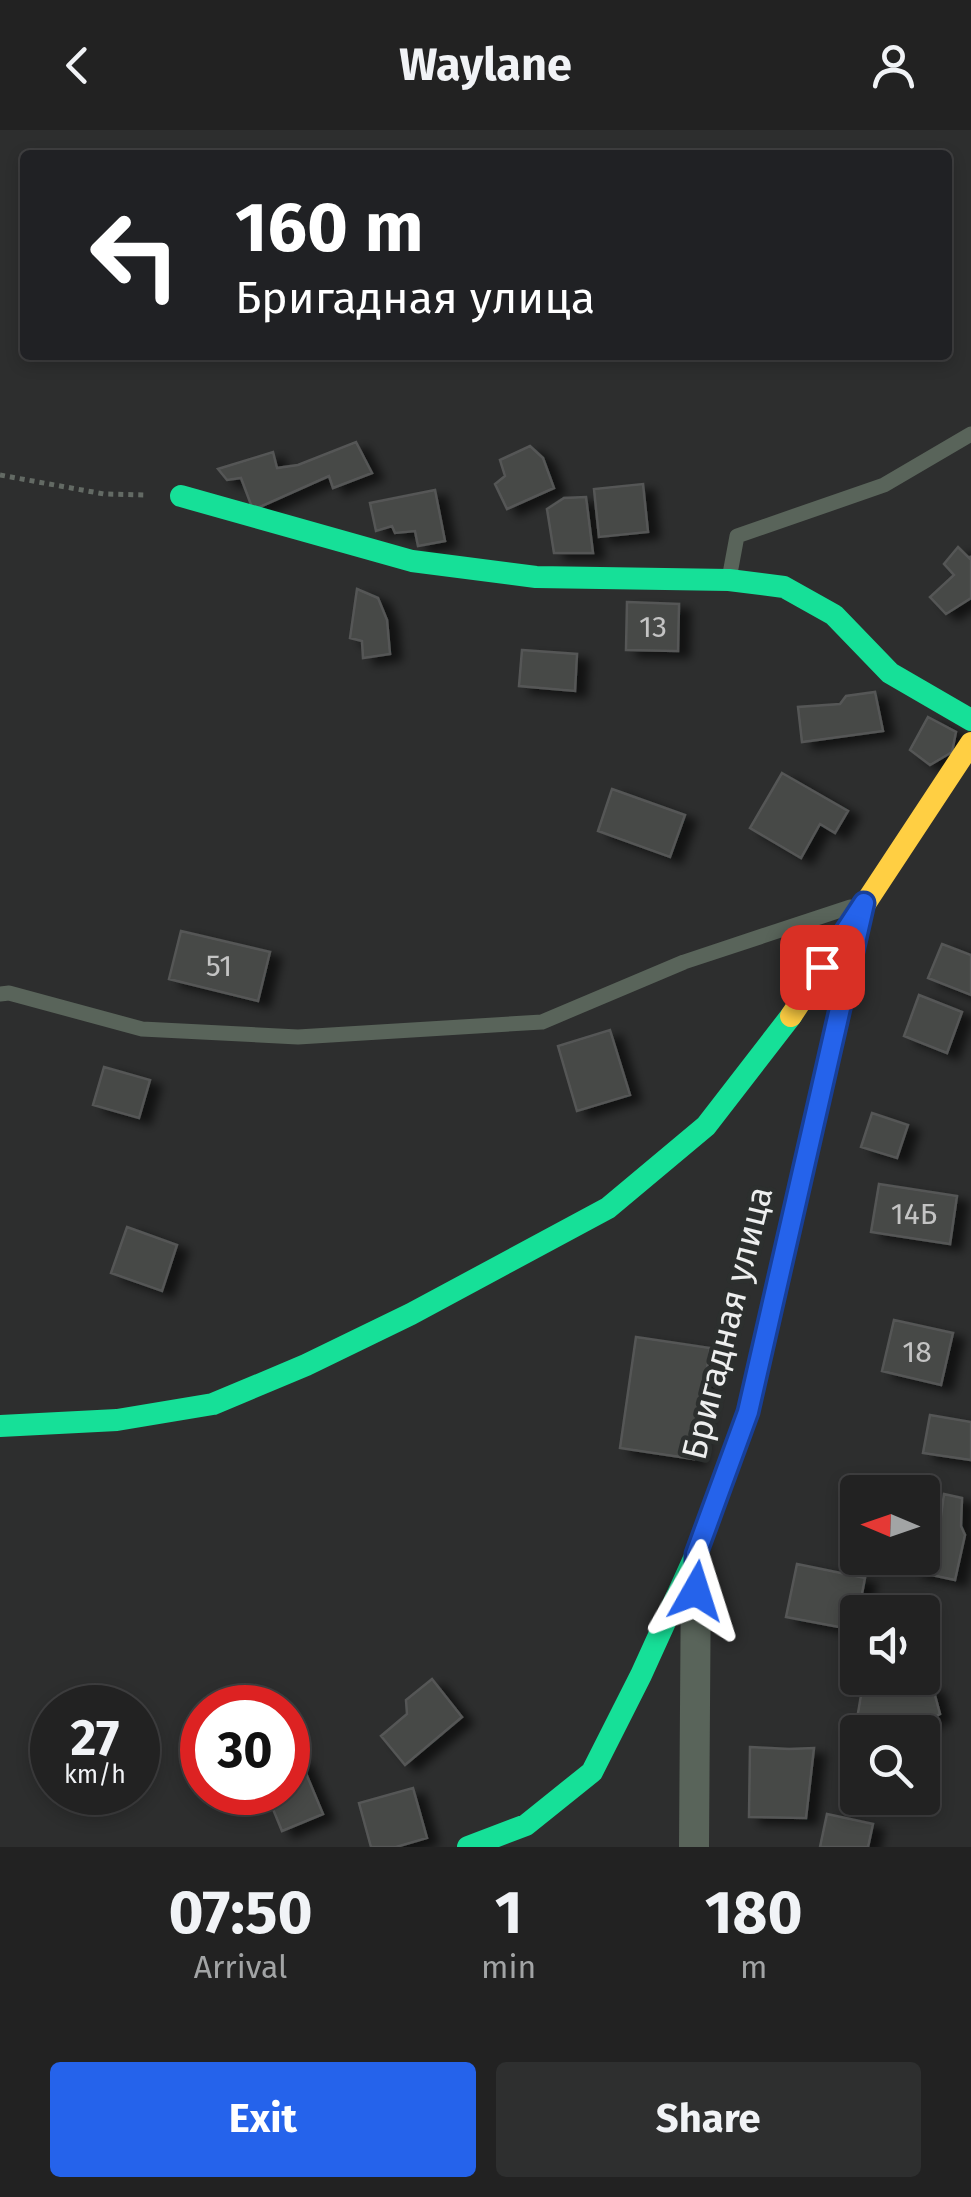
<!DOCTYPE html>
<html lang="en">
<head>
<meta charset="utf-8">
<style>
  :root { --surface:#222; --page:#2e2f2f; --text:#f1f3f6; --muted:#a2a4a5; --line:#3f3f40; --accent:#2563eb }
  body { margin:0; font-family:"Fira Sans",sans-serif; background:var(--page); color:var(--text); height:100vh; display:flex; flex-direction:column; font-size:38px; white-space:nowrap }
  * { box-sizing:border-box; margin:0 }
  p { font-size:32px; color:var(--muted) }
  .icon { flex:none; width:55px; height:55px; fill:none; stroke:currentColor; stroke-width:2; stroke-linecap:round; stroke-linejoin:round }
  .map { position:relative; height:1717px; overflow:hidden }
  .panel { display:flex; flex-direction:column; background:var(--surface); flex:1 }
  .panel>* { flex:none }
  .banner { position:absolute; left:20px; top:20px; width:932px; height:210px; border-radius:10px; box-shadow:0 5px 15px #0003,0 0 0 2px var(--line); background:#202124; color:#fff; overflow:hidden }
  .needle { width:65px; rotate:272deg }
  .buttons { position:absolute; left:840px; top:1345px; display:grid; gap:20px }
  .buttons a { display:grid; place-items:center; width:100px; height:100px; border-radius:10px; background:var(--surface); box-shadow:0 5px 15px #0003,0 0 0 2px var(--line); font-size:50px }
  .speed { position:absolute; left:30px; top:1555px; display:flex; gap:20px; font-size:50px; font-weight:700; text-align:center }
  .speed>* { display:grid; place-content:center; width:130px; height:130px; border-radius:50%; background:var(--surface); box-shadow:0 5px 15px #0003,0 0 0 2px var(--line); line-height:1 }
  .speed small { font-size:25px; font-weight:400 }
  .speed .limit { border:15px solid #d22; background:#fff; color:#111 }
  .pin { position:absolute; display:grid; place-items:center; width:85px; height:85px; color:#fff; margin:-42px; border-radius:20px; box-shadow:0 5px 15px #0006 }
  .me { position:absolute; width:110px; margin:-55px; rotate:6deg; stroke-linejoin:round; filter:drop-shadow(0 0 8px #0008) }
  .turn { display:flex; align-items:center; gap:35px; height:210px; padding:0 50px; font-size:45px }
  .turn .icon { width:130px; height:130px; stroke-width:2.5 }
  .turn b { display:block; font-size:70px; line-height:85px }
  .eta { display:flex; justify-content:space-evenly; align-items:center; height:170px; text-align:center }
  .eta b { font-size:60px; font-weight:700; line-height:70px }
  .button { display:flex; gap:20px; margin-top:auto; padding:20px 50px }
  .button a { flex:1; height:115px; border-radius:10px; background:var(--accent); color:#fff; font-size:40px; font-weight:700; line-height:115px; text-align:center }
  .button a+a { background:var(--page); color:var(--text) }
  header { display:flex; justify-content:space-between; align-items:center; height:130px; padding:0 50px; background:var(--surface); font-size:45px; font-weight:700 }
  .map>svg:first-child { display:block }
</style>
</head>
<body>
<header><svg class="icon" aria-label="back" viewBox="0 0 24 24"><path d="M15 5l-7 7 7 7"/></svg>Waylane<svg class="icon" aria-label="person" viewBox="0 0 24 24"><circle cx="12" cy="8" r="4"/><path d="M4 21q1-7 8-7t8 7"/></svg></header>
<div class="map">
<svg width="971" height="1717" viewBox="0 0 971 1717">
  <defs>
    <filter id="shadow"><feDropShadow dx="11" dy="6" stdDeviation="5" flood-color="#0009"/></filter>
  </defs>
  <rect width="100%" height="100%" fill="#2d2e2e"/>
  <!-- building -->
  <path fill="#474847" stroke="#555756" stroke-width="2.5" filter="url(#shadow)" d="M356,312l16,31 -39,15 -4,-12 -76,34 -12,-32 -14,2 -9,-11 55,-17 4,16 21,-3z
    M530,316l13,12 11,30 -47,21 -12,-25 10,-8 -5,-16z
    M643,354l5,48 -49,5 -5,-48z
    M435,360l10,51 -27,5 -3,-15 -20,2 -3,-7 -16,5 -6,-28z
    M586,367l7,56h-39l-7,-44 17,-11z
    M958,417l12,12 1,-3v42l-25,16 -16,-17 24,-22 -10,-11z
    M357,459l21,9 9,22 3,34 -27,4 -1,-17 -12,-3z
    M627,472l52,2 -1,47 -52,-1z
    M522,520l55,4 -2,37 -56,-5z
    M875,562l8,39 -81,11 -4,-35 42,-3 6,-8z
    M928,587l28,15 -4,20 -22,13 -20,-15z
    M782,643l66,38 -13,22 -15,-9 -19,34 -51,-30z
    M612,659l73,26 -15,42 -72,-26z
    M181,801l89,21 -12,49 -89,-22z
    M942,814l29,11v40l-43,-17z
    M919,865l43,17 -15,41 -43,-17z
    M610,900l20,65 -53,16 -19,-65z
    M104,937l46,13 -11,38 -46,-13z
    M872,983l36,12 -11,33 -36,-11z
    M879,1054l78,12 -7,48 -79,-12z
    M127,1097l50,18 -15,46 -51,-18z
    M894,1190l59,13 -12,52 -59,-14z
    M636,1207l74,11 -16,111 -74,-11z
    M930,1285l41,7v38l-48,-7z
    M944,1364l18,4 -1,28 4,9 -10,45 -42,-9 2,-13h7v-35l18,1z
    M797,1434l68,14 -10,52 -69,-13z
    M864,1548h24l45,10 7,26 -23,14 -59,-15z
    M432,1549l30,38 -57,48 -24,-29 26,-22 -1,-14z
    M750,1617l39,2 25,-1 -8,70 -57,-1z
    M300,1629l23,55 -41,17 -16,-39h22v-28z
    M413,1658l14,50 -31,9h-25l-12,-44z
    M827,1684l46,10 -5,23h-48z"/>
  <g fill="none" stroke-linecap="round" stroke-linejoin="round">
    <!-- path -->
    <path stroke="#636a64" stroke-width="5" stroke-dasharray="5 5" stroke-linecap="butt" d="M0,345l104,19 44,1"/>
    <!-- lane -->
    <path stroke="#59645a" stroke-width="15" d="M729,449l8,-43 147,-51 87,-51
      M0,864l9,-1 133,36 156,8 244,-15 142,-60 166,-55"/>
    <!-- street -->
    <path stroke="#59645a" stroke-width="30" d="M694,1717l2,-280"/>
    <!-- fast -->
    <path stroke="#16e098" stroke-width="22" d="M181,366l231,65 124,16 193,3 55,7 50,28 56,58 81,47
      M810,1012l47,-209
      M0,1296l117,-6 96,-16 93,-39 105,-51 197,-106 98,-82 85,-110
      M468,1717l58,-22 66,-53 49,-97 55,-121 24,-65"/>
    <!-- slow -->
    <path stroke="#ffcf43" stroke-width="22" d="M791,886l180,-273"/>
    <!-- jam -->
    <path stroke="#f24e42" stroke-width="22" d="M720,1359l28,-77 62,-270"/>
  </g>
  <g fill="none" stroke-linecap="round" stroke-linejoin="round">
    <defs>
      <path id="route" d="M696,1461v-37l52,-142 116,-509 -42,64"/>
    </defs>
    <!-- route casing -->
    <use href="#route" stroke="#184099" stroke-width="25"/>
    <!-- route -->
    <use href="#route" stroke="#2563eb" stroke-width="18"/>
  </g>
  <g text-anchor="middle" stroke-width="9" stroke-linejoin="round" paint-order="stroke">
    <!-- number labels -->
    <g font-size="30" fill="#c4c4c4">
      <text x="653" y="507">13</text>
      <text x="219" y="846">51</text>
      <text x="914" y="1094">14Б</text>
      <text x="917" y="1232">18</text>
    </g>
    <!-- street labels -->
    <g font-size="35" fill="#edeeee" stroke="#2c2f2e">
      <text transform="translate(727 1193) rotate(-76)" y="12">Бригадная улица</text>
    </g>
  </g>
</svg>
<div class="buttons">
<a><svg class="needle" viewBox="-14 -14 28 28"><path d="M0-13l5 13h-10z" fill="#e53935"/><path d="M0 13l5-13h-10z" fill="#a2a4a5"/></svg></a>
<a><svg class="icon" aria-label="sound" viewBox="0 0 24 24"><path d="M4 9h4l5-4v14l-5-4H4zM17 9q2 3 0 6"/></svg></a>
<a><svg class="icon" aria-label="search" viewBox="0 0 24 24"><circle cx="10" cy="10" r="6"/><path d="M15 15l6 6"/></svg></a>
</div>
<div class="speed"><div>27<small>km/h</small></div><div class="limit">30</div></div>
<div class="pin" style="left:822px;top:837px;background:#d93025"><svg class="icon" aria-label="arrive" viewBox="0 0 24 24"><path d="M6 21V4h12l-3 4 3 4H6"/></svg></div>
<svg class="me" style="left:696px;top:1461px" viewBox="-20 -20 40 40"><path d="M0-17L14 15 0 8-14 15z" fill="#2563eb" stroke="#fff" stroke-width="4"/></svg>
<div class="banner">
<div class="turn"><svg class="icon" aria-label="left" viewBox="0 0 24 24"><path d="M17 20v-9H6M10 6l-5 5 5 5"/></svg><div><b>160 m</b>Бригадная улица</div></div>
</div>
</div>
<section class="panel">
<div class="eta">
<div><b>07:50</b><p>Arrival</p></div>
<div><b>1</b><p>min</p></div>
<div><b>180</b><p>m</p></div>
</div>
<div class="button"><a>Exit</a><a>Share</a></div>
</section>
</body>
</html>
